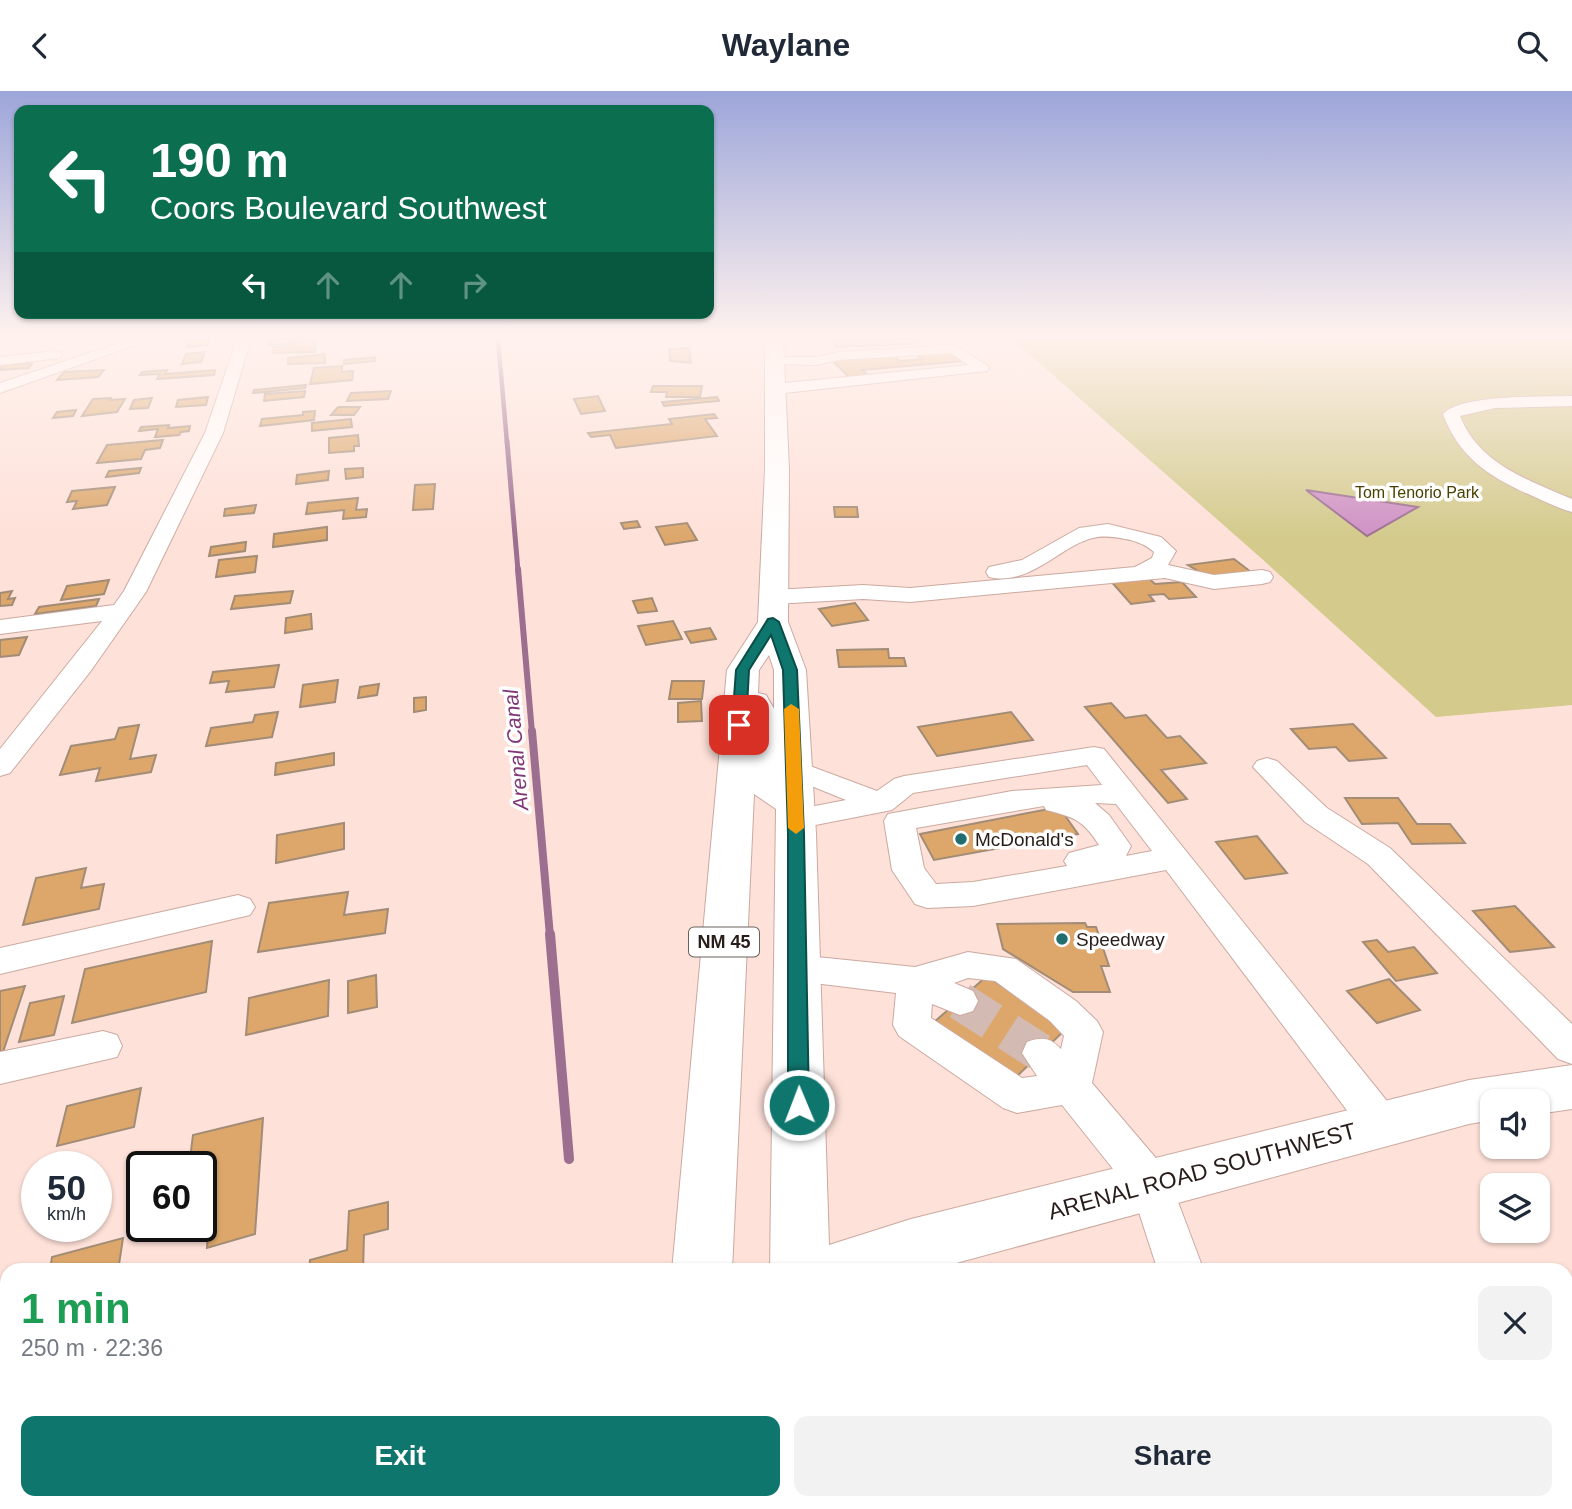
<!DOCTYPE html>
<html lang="en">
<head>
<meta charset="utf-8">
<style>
  :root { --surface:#fff; --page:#f2f2f3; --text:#1f2937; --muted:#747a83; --accent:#0f766e }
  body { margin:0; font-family:Helvetica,sans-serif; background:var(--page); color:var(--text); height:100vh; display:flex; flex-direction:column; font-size:26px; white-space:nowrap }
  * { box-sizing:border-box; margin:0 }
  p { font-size:23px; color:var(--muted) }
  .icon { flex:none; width:38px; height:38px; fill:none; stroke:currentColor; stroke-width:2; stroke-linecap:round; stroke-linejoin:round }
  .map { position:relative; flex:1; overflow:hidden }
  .drawer { position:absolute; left:0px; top:1172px; width:1573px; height:247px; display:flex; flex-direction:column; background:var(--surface); border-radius:21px 21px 0 0; box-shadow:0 2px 5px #0004 }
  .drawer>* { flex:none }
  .hud { position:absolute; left:14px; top:14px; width:700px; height:214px; border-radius:14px; box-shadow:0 2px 5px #0004; background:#0b6e4f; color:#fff; overflow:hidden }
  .buttons { position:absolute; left:1480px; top:998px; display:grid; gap:14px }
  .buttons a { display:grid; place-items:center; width:70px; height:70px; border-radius:14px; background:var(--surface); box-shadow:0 2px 5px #0004; font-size:35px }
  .speed { position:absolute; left:21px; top:1060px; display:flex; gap:14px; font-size:35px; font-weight:700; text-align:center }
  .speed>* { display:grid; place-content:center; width:91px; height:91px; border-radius:50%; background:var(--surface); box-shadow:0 2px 5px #0004; line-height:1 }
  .speed small { font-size:18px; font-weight:400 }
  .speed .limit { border:4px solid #111; border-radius:10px; background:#fff; color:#111 }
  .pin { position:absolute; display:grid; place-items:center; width:60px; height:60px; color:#fff; margin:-30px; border-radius:14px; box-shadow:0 4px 10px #0006 }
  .me { position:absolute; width:77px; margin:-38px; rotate:359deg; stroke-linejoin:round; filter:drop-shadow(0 0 5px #0008) }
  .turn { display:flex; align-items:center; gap:24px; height:147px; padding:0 21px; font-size:32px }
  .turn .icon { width:91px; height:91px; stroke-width:2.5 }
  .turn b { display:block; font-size:49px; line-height:60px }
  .lanes { display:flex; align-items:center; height:66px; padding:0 21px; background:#0003; justify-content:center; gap:35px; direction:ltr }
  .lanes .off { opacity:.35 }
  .round { display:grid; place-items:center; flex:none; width:74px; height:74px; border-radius:14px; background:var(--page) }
  .head { display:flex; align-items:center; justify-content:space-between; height:119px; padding:0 21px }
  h1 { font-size:42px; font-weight:700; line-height:52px; color:#1e9e55 }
  .cta { display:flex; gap:14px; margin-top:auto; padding:14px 21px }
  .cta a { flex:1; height:80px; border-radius:14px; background:var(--accent); color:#fff; font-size:28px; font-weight:700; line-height:80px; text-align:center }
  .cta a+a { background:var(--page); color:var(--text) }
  header { display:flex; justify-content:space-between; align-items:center; height:91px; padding:0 21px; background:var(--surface); font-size:32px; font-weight:700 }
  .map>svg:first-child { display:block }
</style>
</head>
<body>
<header><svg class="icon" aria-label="back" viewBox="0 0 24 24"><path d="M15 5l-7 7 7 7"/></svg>Waylane<svg class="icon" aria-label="search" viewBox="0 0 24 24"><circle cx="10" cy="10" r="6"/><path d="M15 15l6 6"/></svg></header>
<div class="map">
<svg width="1572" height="1418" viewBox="0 0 1572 1418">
  <rect width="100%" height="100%" fill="#fee1d9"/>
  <!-- green -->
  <path fill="#d3ca8c" d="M1016,248h556v366l-136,12 -175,-159 -242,-213z"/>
  <!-- water -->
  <path fill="#ce91c4" stroke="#9c6e90" stroke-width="2" d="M1306,399l112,17 -51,29z"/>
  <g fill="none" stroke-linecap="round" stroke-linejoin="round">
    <!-- stream-far4 -->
    <path stroke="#9c6e90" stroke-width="4.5" d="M498,248l9,104"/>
    <!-- stream-far3 -->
    <path stroke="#9c6e90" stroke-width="5" d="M507,350l11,130"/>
    <!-- stream-far2 -->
    <path stroke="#9c6e90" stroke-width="6" d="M518,478l14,164"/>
    <!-- stream-far1 -->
    <path stroke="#9c6e90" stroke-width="8" d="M532,640l18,205"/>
    <!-- stream -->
    <path stroke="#9c6e90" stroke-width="10" d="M550,843l19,225"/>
  </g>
  <!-- building -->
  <path fill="#dda76b" stroke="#a28c76" stroke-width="2" d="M179,248h31l-2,6 -21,2 3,-7z
    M270,248h43v2l-44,4z
    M831,248h84l3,4 -82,4z
    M315,250v11l-42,1 1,-6h11v-3z
    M689,257l2,15 -21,-2 -1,-12z
    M951,260l13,10 -102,9 8,8 -18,2 -19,-19 61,-5 6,5 22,-2 -6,-5z
    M205,261l-4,10 -19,2 4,-10z
    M325,263v9l-37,1v-6z
    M375,266v4l-31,3v-4z
    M33,271l-4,6 -29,2 2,-5z
    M342,275v6l11,-1 -1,9 -42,4 4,-16z
    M104,279l-6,7 -41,3 7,-8z
    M167,279l-2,4 50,-4 -1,5 -57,4 3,-5 -20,1 2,-3z
    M306,294l-1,3 -52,5 1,-3z
    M653,295h49l-2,11h-34l1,-5h-16z
    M305,300l-1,6 -40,4 1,-7z
    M391,300l-3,8 -41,2 4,-8z
    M598,305l7,15 -24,3 -7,-15z
    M208,306l-2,8 -30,2 2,-7z
    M717,306l2,4 -55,5 -2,-4z
    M111,307l-1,2 15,-1 -8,13 -35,4 11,-17z
    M152,307l-4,10 -18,1 4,-9z
    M338,316h22l-6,8h-23z
    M76,319l-3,6 -20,2 4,-6z
    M315,320l-1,9 -54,6 2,-7 41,-4v-3z
    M714,323l3,4 -12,1 12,17 -101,12 -6,-13 -19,2 -3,-4 84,-9 -3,-5z
    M351,328l1,8 -40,4v-8z
    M169,334l-1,3 22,-2 -1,5 -8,1 -2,3 -24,2 3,-8 -19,2 2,-4z
    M358,344l1,11h-5v5l-25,2v-15z
    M163,349l-3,8 -15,2 -4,9 -44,4 10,-18z
    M141,377l-2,5 -33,4 3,-6z
    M363,377v9l-17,2 -1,-10z
    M329,380l-1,9 -32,4 1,-9z
    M435,393l-2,25 -20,1 2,-25z
    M115,396l-8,18 -34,4 4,-8 -10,1 5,-11z
    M358,407l-2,12 11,-1 -1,8 -23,2 1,-9 -38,4 2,-11z
    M256,414l-2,8 -30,3 1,-7z
    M834,416h23l1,10h-23z
    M637,430l3,6 -16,2 -3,-6z
    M687,432l10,17 -32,5 -9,-18z
    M327,436v13l-54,7 1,-13z
    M246,451l-1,9 -36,5 2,-9z
    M257,465l-2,16 -39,5 3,-17z
    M1234,468l17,13 -41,6 -22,-13z
    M1146,485l9,8 27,-2 14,15 -27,2 -5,-5 -15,1 5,6 -23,3 -22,-25z
    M109,489l-5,14 -43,6 6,-14z
    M12,500l-4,8 7,-1 -3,7 -12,1v-13z
    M293,500l-3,12 -59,6 4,-13z
    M652,507l5,13 -19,2 -5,-12z
    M99,508l-3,7 -61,8 4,-7z
    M855,512l13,17 -36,6 -13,-17z
    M311,523l1,15 -27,4 1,-15z
    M673,530l9,18 -36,6 -8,-19z
    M710,537l6,11 -25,4 -6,-11z
    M27,546l-8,18 -19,2v-17z
    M888,558l1,9h15l2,8 -67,1 -2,-17z
    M279,574l-5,22 -48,5 3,-11 -19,2 3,-11z
    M338,589l-3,22 -35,5 3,-22z
    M672,590h32l-2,18h-33z
    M379,593l-2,11 -19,3 2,-11z
    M426,606v13l-12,2v-14z
    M701,610l1,20 -24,1v-19z
    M1111,612l14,15 21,-3 21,23 13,-2 26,27 -45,7 26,29 -19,4 -83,-96z
    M278,621l-6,25 -66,9 5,-18 42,-6 2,-7z
    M1011,621l22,28 -96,16 -19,-29z
    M1353,633l33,34 -37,3 -13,-14 -27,2 -18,-20z
    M139,634l-9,34 26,-4 -5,17 -55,9 4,-13 -40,7 11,-29 44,-7 4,-11z
    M334,662v12l-59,10 1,-12z
    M1345,707h53l19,26h33l15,19 -53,1 -14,-21 -36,1z
    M1059,716l19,27 -144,26 -14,-26z
    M344,732v26l-68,14 1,-28z
    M1257,745l30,37 -42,6 -29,-37z
    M86,777l-5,20 23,-4 -5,25 -76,16 13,-47z
    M348,801l-4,23 44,-6 -3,24 -127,19 11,-49z
    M1515,815l39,41 -44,5 -37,-41z
    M1085,832l2,4h9l13,39h-8l9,26h-37l-70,-43 -6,-25z
    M1377,849l11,12 26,-5 23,26 -41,8 -33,-39z
    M212,850l-6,51 -134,31 13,-54z
    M376,884l1,32 -29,6v-32z
    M987,885l79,53 -54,52 -79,-58z
    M1389,888l31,31 -43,13 -30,-32z
    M329,889l-1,36 -82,19 3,-37z
    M25,895l-25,75v-70z
    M64,905l-10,39 -35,7 11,-39z
    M141,997l-7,39 -77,19 10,-40z
    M263,1027l-8,116 -48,14 1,-16 -28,8 2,-13h19v-60h-12l4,-32z
    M388,1111v27l-24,6 -1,36h-54l1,-11 37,-10 2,-39z
    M123,1147l-5,33h-68l2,-14z
    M1068,1412h96l1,6h-96z"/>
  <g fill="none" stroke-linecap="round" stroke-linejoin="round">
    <!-- minor-tunnel -->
    <path stroke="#d3bab2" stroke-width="38" stroke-dasharray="38 19" stroke-linecap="butt" d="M960,910l81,52"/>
    <defs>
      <path id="minor" d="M131,248h21l-152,54v-10z
        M237,248h14l-28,94 -77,159 -56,80 -80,101 -10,3v-27l102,-128 -102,13v-14l114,-15 10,-14 81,-158z
        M954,254l33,20 2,3 -2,3 -212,23 -8,-5 8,-5 193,-19 -17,-12 -112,7 -23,5 -47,-1 -2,-3 7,-4h42l23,-5z
        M55,260l5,1 2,3 -2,3 -60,7v-8z
        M1572,305v10l-77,2 -35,8c19,48 68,64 112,83v13c-12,-3 -24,-9 -35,-14 -43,-18 -78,-39 -94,-84 18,-20 101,-17 129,-18z
        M1108,433l53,13 15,14 -8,14 46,10 48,-5 8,2 3,5 -3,5 -8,2 -48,5 -49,-11 -255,24 -47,-3 -89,5 -8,-2 -3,-5 3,-5 8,-2 89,-5 47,3 225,-21 17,-9 2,-6c-8,-7 -17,-11 -29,-13 -10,-2 -21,-4 -32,-1 -32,7 -63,49 -104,39l-3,-5 3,-5 33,-7 57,-32z
        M1094,656l10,2 291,362 6,13 -6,13 -14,5 -14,-5 -201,-267 -193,36 -46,2 -12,-4 -23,-34 -8,-49 4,-7 124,-23 90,-6 -15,-20 -174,28 -21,17 -97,19 -11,-3 -4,-7 4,-7 62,-12 -62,-25 -4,-6 4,-6 10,-3 83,31 17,-12 10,-3zM1095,712l21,1 36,47 -26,5 5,-10 -22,-31zM1044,715l2,4c28,7 37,10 53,35l-30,8 -5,8 3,5 -94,16 -37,2 -12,-16 -8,-40z
        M1267,667l10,3 50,47 63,40 182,176v40l-14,-5 -190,-195 -63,-42 -52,-55 4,-6z
        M238,804l12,4 5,8 -5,8 -250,59v-26z
        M968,861l48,7 60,42 21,20 6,11 -11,51 74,87 38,101h-46l-25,-77 -71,-89 -45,8 -14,-5 -104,-72 -6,-11 3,-32 -99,-12 -13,-4 -5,-9 5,-9 13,-4 118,12zM968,887l27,3 55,40 14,15 -3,13c-11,-12 -20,-12 -34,-7l-5,11 15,23 -15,2 -91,-60 1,-14 28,11 13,-4 5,-10 -5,-10 -19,-8z
        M103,940l14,4 5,11 -5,11 -117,27v-32z
        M944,1412h54l2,6h-54z
        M1239,1412h55l2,6h-55z"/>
      <path id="major" d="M765,248h18l6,130 -1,153 18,48 10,164 13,411 82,-26 558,-139 103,-15v44l-34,5v-13h-45v19l-24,4 -542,147h-157l6,-462 -22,-15 -22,477h-60l55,-601 31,-48 7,-153zM769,564l5,15v39l-8,-14 -8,-2 1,-23z
        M7,1357v55h26l-8,6h-25v-60z
        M659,1412h70v6h-70z
        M772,1412h70v6h-70z"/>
    </defs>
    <!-- minor casing -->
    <use href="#minor" stroke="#cba9a0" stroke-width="2"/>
    <!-- major casing -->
    <use href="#major" stroke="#cba9a0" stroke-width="2"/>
    <!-- minor -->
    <use href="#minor" fill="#fff" fill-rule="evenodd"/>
    <!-- major -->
    <use href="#major" fill="#fff" fill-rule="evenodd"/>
  </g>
  <!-- sky -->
  <linearGradient id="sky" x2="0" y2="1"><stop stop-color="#9da6da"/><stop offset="0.55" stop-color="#fff2ee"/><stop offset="1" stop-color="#fff2ee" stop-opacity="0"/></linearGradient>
  <rect width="1572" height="447" fill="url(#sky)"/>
  <!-- route -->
  <path fill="#0f766e" stroke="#0a4d48" stroke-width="2" d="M773,527l6,4 18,48 7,164 5,271 -3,7 -7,3 -8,-3 -3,-7v-271l-5,-164 -12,-35 -22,35 -3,55 -7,4 -7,-4 4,-55 32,-51z"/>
  <!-- slow -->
  <path fill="#f59e0b" d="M791,613l8,5 5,119 -8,6 -8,-6 -4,-119z"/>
  <!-- markers -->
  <g fill="#216d6f" stroke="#fff" stroke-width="2.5">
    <circle cx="961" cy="748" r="7"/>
    <circle cx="1062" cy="848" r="7"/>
  </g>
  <g text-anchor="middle" stroke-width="7" stroke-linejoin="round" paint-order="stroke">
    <!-- far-park labels -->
    <g font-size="16" fill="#4a4100" stroke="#fff">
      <text x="1417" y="407">Tom Tenorio Park</text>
    </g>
    <!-- shield labels -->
    <rect fill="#fff" stroke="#68605d" stroke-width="2" x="689" y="836.5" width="70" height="29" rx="5"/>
    <g font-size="18" font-weight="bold" fill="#281c18">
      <text x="724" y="857">NM 45</text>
    </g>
    <!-- poi labels -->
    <g font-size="19" fill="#281c18" stroke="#fff" text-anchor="start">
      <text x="975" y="755">McDonald's</text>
      <text x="1076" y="855">Speedway</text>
    </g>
    <!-- water labels -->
    <g font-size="21" font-style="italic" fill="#803777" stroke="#fff">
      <text transform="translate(516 659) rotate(-95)" y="7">Arenal Canal</text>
    </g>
    <!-- near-street labels -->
    <g font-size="23" fill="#281c18" stroke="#fff">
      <text transform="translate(1202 1080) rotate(-15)" y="8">ARENAL ROAD SOUTHWEST</text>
    </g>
  </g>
</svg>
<div class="buttons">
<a><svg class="icon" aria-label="sound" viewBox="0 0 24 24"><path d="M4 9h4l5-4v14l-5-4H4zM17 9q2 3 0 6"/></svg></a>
<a><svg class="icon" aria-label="layers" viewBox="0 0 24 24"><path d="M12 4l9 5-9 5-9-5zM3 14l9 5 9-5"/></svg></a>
</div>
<div class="speed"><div>50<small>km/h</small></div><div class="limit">60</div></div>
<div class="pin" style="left:739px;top:634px;background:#d93025"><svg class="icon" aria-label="arrive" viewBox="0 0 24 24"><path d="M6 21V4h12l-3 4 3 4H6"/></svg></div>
<svg class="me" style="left:799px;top:1014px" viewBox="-20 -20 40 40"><circle r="17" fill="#0f766e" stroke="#fff" stroke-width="3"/><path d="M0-11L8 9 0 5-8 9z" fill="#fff"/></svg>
<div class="hud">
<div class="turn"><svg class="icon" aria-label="left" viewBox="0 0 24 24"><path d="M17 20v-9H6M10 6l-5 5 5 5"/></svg><div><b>190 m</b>Coors Boulevard Southwest</div></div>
<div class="lanes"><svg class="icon" aria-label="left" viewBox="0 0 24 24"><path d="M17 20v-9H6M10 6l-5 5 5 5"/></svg><svg class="icon off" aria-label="ahead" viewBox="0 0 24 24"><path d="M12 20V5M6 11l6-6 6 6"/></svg><svg class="icon off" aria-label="ahead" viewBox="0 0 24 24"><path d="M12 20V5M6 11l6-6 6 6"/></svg><svg class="icon off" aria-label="right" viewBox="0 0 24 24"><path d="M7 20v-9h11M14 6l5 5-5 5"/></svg></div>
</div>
<section class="drawer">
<div class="head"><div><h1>1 min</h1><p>250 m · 22:36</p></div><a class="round"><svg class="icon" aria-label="close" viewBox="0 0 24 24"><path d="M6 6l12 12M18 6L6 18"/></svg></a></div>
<div class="cta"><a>Exit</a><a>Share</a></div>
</section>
</div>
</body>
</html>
